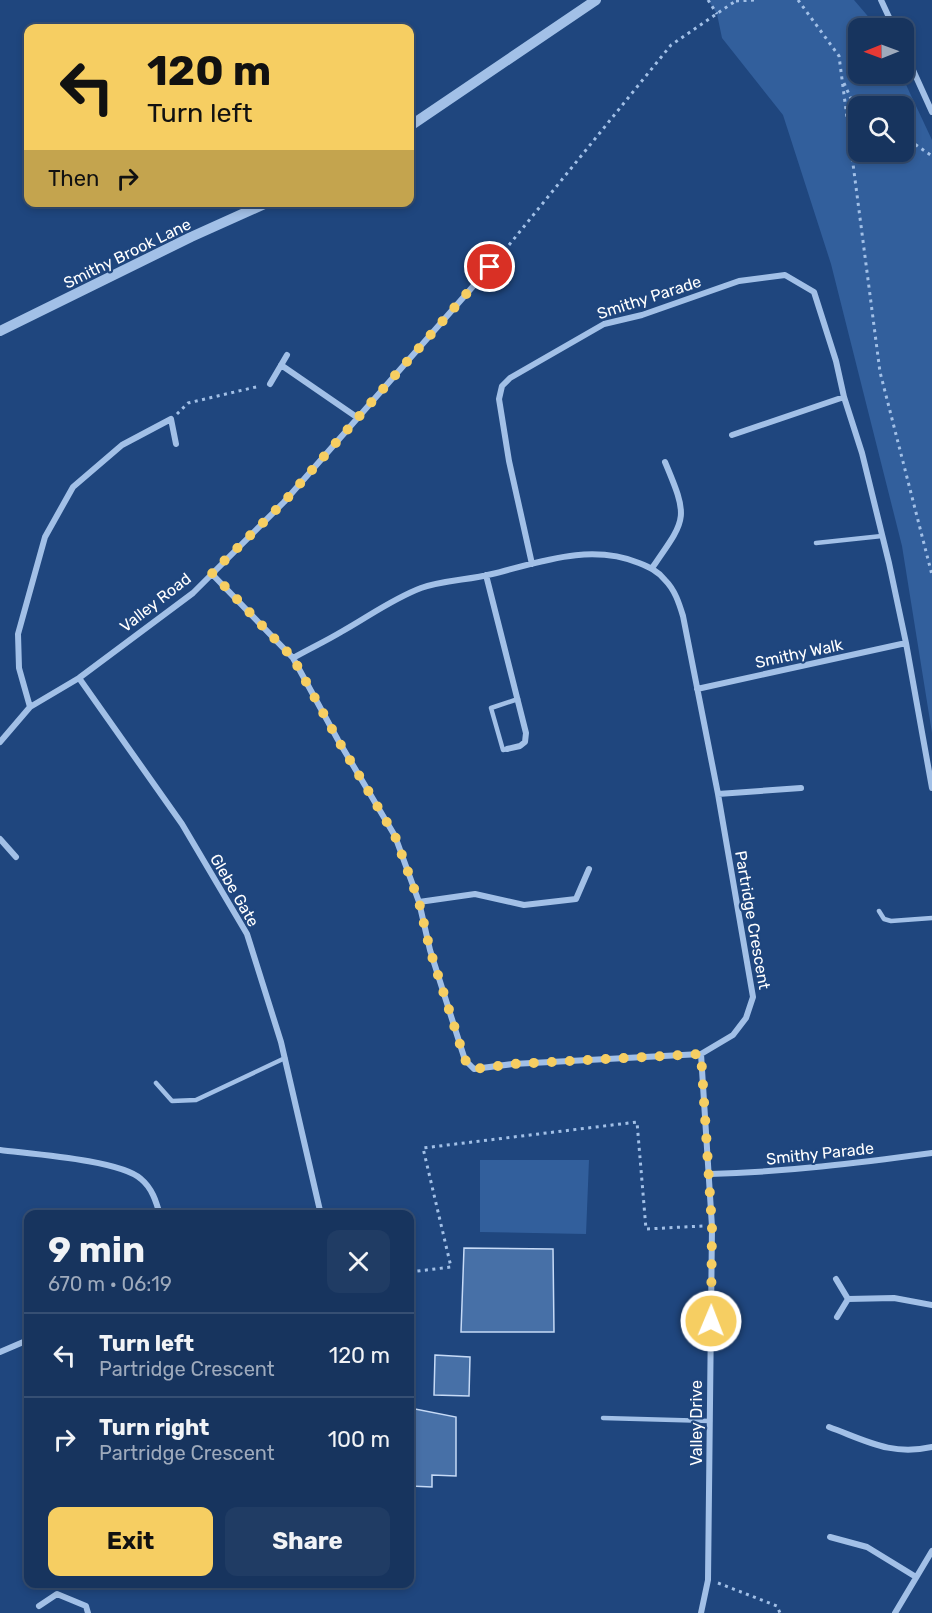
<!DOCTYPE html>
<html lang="en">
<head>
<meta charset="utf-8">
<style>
  :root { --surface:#17345e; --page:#203c64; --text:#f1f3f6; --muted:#9eaabc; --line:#364f73; --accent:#f6ce62 }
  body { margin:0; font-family:Rubik,sans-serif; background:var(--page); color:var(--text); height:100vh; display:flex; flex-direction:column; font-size:22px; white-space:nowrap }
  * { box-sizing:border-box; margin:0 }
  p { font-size:20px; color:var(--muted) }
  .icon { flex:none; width:33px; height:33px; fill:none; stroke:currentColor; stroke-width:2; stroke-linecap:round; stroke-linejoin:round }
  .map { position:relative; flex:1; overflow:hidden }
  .side { position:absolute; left:24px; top:1210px; width:390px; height:378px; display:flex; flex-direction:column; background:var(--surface); border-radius:12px; box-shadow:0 3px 9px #0003,0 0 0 2px var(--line) }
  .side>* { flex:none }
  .banner { position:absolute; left:24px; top:24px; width:390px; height:183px; border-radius:12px; box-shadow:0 3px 9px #0003,0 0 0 2px var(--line); background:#f6ce62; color:#111; overflow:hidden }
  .needle { width:39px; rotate:269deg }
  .fabs { position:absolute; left:848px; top:18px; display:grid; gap:12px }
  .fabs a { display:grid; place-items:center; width:66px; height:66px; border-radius:12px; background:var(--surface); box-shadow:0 3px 9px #0003,0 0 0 2px var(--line); font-size:30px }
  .pin { position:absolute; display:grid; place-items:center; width:51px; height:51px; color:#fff; margin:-26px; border:3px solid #fff; border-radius:50%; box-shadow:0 2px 6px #0007 }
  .me { position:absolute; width:66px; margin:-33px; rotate:1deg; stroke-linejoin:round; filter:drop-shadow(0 0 4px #0008) }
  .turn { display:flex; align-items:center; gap:21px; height:126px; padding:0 24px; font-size:27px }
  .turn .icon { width:78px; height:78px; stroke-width:2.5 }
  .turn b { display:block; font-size:42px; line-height:51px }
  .then { display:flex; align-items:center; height:57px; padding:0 24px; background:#0003; gap:12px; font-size:22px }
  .round { display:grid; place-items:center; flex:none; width:63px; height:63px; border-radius:12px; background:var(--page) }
  .headline { display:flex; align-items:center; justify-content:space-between; height:102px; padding:0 24px }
  h1 { font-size:36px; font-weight:700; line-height:45px }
  .primary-button { display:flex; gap:12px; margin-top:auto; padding:12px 24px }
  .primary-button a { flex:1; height:69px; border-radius:12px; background:var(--accent); color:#111; font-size:24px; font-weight:700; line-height:69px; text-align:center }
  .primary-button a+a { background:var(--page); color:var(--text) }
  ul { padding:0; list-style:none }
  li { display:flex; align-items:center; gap:18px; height:84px; padding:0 24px; border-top:2px solid var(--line) }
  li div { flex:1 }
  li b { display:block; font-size:22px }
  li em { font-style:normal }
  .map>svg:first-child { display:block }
</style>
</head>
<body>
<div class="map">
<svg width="932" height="1613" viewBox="0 0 932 1613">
  <rect width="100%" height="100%" fill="#1f467e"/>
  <!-- green -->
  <path fill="#325f9c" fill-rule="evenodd" d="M708,0h146l24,28h-20v46h43l31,66v593l-30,-187 -71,-282 -48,-149 -61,-77 -5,-24zM858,106h45v46h-45z
    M480,1160h109l-3,74 -106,-2z"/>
  <!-- building -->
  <path fill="#4770a7" stroke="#c6daf6" stroke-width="1.5" d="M464,1248l89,1 1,83h-93z
    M435,1355l35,2 -1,39 -35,-1z
    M410,1408l46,9v59l-24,-1v12l-22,-1z"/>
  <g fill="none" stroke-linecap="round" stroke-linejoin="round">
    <!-- path -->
    <path stroke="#a2c0e7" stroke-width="3" stroke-dasharray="3 4.5" stroke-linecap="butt" d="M708,0l9,14
      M798,0l41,56 41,316 52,203
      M736,1l18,-1
      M844,83l8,18 8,5
      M903,136l29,20
      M509,245l162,-200 66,-45
      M177,414l11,-11 72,-17
      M410,1272l41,-5 -28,-119 214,-26 9,107 57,-3
      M718,1583l59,23 3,7"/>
    <!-- service -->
    <path stroke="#a2c0e7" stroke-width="4.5" d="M816,543l66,-7
      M507,749l-4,1 -12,-42 27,-9
      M879,911l5,8 7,2 41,-3
      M156,1083l16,18 24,-1 89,-42
      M603,1418l107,3"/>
    <!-- minor -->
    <path stroke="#a2c0e7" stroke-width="6" d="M881,0l13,28
      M903,48l29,64
      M281,365l77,53
      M270,384l17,-29
      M732,435l112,-38
      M532,564l-23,-103 -10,-62 3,-13 8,-8 94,-54 38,-9 97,-34 46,-6 29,17 22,69 8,36 18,56 27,110 17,80 26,145
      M652,568c35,-50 37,-49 13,-106
      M211,573l82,85 45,82 57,96 24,66 11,48 35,110 9,9 39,-5 188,-10 32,-19 13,-17 7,-21 -35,-203 -35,-178c-4,-13 -8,-26 -18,-36 -7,-9 -16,-13 -26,-17 -49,-20 -99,-1 -147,11 -23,6 -48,6 -71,14 -29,11 -53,29 -80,44 -15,9 -32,17 -48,26
      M486,575l40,158 -1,9 -5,4 -13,3
      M79,678l103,146 65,110 34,108 40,173
      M697,689l209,-46
      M30,707l-11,-39 -1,-34 27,-97 28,-50 49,-42 49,-26 5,25
      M0,742l30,-35 49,-29 114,-85 91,-91 220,-251
      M718,794l83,-6
      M0,839l16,18
      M419,902l56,-8 49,11 52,-6 13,-30
      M0,1150c31,4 120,10 141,29 11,9 15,22 19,36
      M710,1174c75,-2 148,-11 222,-21
      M836,1279l12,20 46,-1 38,7
      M837,1317l11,-18
      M0,1352l28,-12
      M829,1427c38,14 62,29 103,20
      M830,1537l37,10 49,30
      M39,1606l18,-12 29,12 2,7
      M701,1613l7,-33 4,-353 -11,-173
      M895,1613l37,-62"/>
    <!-- tertiary -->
    <path stroke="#a2c0e7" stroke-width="10" d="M410,126l186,-126
      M0,331l191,-94 78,-35"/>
  </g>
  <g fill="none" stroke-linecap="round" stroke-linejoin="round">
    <!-- route -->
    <path stroke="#f6ce62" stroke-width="10" stroke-dasharray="0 18" d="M490,267l-206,235 -72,71 81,85 45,82 57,96 24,66 11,48 35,110 9,9 39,-5 188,-10 11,173 -1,94"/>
  </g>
  <g text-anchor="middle" stroke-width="4.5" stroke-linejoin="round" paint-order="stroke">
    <!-- street labels -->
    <g font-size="16" fill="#fff" stroke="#1f467e">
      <text transform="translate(127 253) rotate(-26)" y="6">Smithy Brook Lane</text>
      <text transform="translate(649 297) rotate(-18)" y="6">Smithy Parade</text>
      <text transform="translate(155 602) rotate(-38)" y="6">Valley Road</text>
      <text transform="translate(799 653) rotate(-12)" y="6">Smithy Walk</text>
      <text transform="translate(235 890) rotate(60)" y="6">Glebe Gate</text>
      <text transform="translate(753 920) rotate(80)" y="6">Partridge Crescent</text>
      <text transform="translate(820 1153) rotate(-6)" y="6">Smithy Parade</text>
      <text transform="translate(696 1423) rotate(-90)" y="6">Valley Drive</text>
    </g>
  </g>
</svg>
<div class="fabs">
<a><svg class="needle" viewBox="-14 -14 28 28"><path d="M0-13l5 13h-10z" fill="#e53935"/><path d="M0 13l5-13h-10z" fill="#9eaabc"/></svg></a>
<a><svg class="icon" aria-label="search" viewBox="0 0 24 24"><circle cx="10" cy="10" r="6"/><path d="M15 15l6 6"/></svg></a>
</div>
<div class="pin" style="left:490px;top:267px;background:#d93025"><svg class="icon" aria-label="arrive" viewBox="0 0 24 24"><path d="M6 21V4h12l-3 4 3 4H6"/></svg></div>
<svg class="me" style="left:711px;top:1321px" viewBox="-20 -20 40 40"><circle r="17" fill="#f6ce62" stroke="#fff" stroke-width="3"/><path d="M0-11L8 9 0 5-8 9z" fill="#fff"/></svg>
<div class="banner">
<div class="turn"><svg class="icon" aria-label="left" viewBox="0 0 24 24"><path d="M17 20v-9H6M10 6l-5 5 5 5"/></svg><div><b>120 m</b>Turn left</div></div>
<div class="then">Then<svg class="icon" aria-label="right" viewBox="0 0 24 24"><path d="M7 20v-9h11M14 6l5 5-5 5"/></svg></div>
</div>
<section class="side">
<div class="headline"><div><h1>9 min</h1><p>670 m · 06:19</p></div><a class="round"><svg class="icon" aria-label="close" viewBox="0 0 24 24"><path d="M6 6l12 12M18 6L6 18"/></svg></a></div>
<ul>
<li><svg class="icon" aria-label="left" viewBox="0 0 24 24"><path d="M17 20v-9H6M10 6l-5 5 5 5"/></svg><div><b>Turn left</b><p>Partridge Crescent</p></div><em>120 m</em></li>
<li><svg class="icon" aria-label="right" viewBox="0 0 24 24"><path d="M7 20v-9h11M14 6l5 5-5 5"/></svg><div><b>Turn right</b><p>Partridge Crescent</p></div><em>100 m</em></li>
</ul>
<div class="primary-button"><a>Exit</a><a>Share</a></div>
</section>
</div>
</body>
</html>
